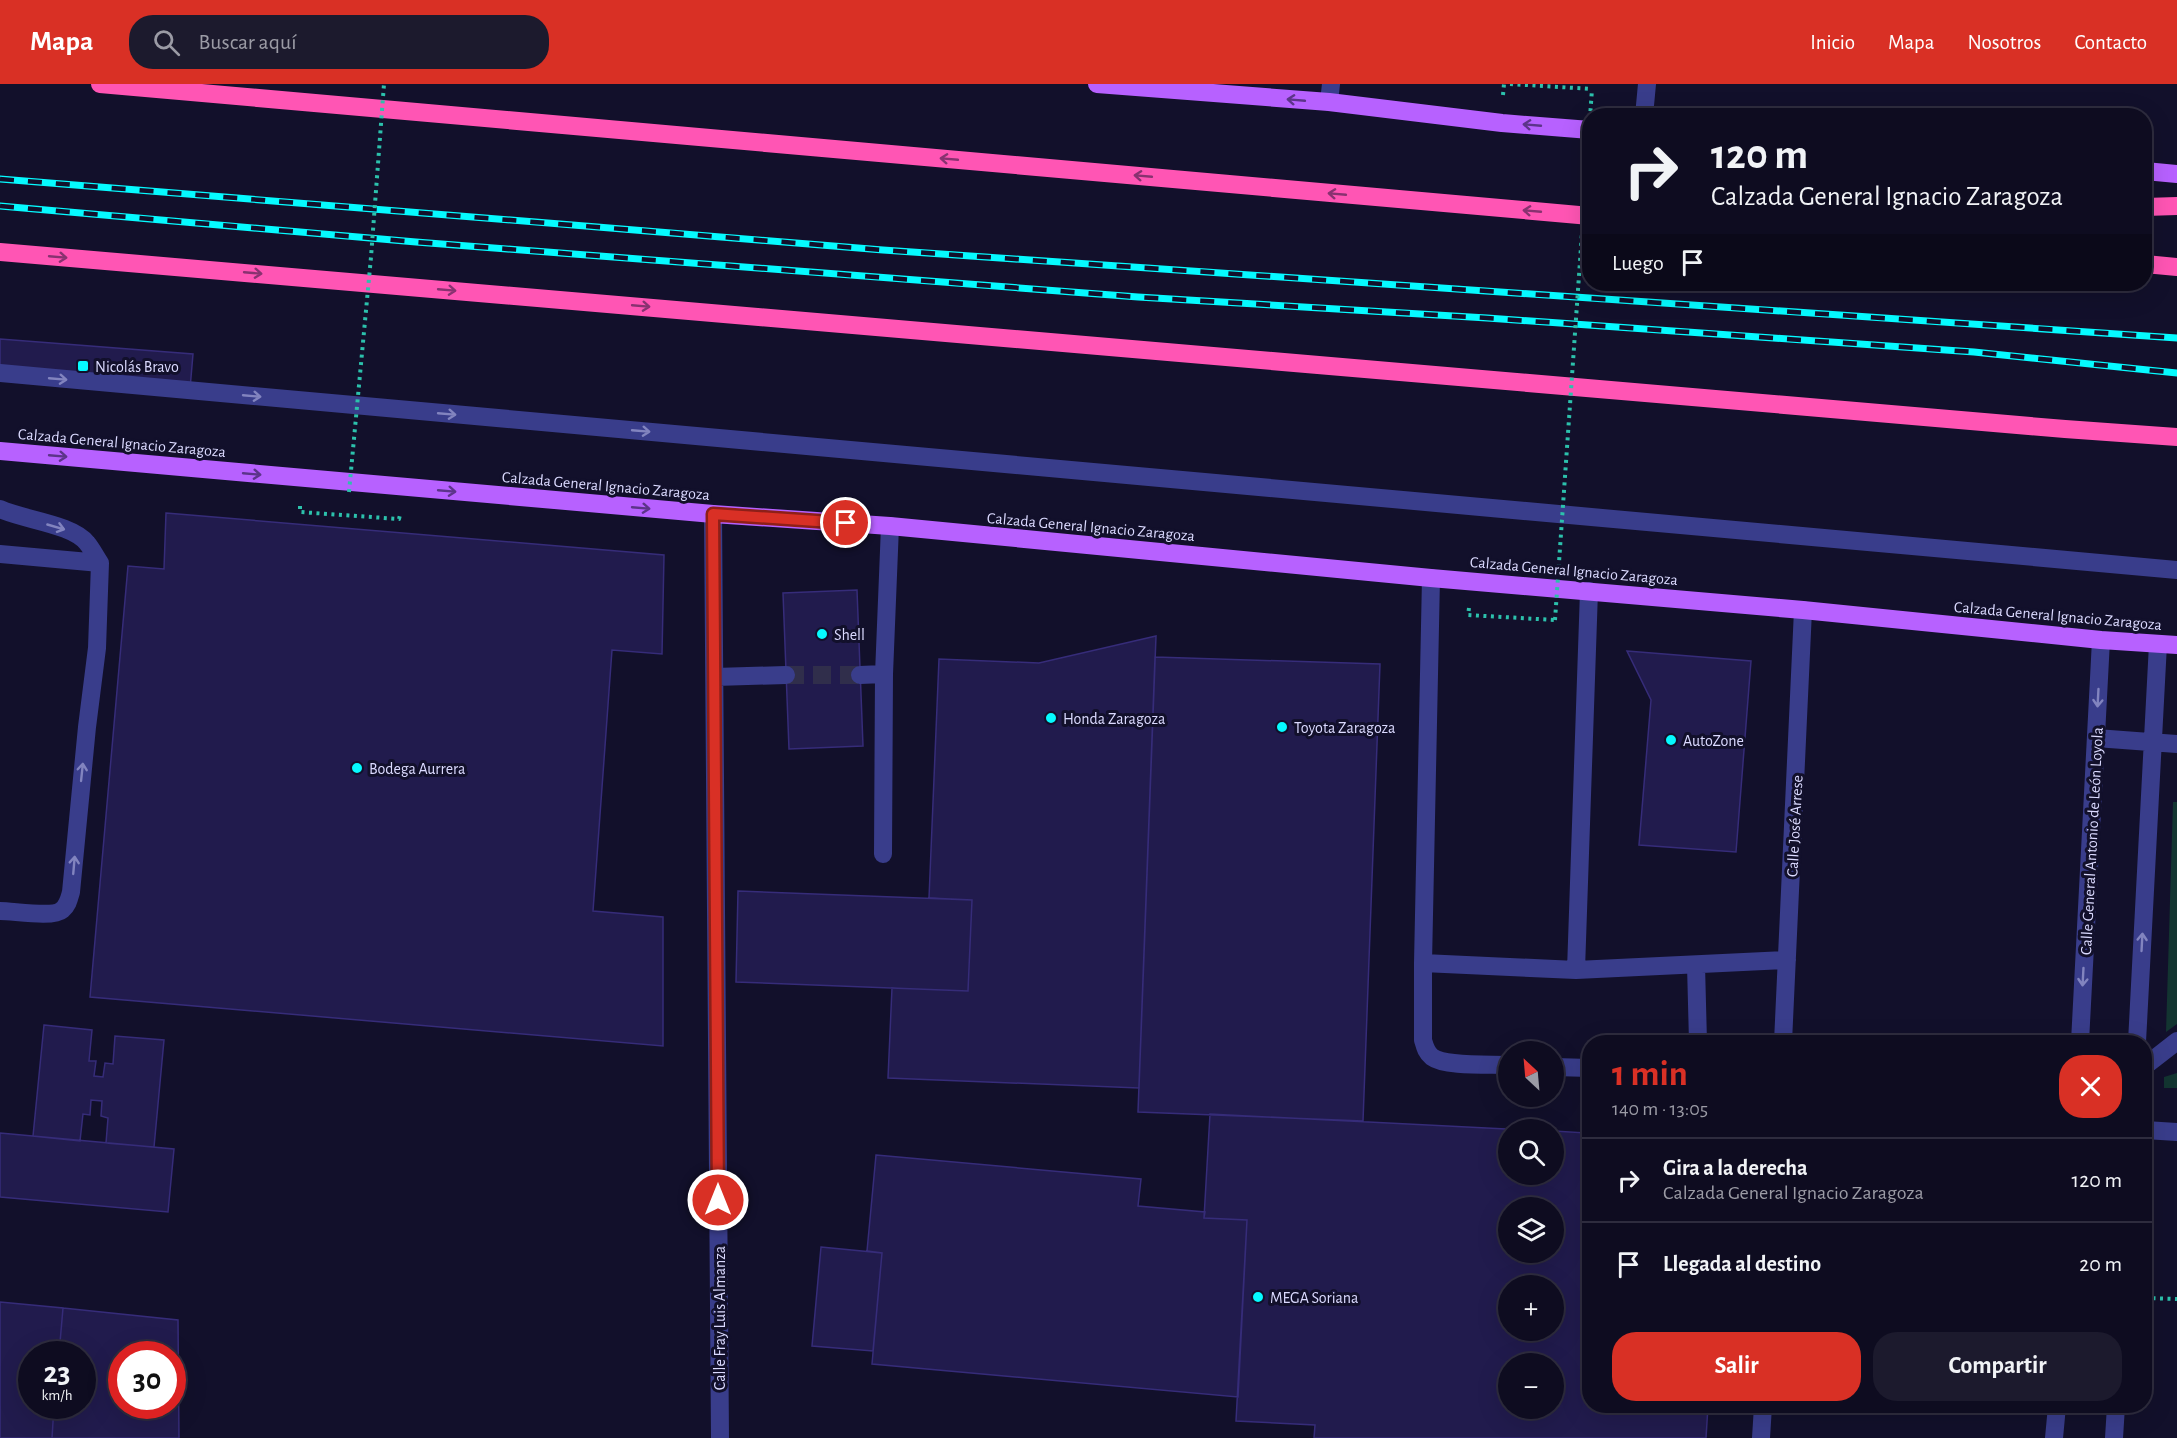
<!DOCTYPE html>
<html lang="es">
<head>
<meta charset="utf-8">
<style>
  :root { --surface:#0e0c20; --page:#1c1a2d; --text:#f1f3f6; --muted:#9b9ba5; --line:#2e2c3e; --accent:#d93025 }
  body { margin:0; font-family:"Alegreya Sans",sans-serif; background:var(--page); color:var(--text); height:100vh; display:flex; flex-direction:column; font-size:22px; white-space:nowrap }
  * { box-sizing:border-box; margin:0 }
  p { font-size:20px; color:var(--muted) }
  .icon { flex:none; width:33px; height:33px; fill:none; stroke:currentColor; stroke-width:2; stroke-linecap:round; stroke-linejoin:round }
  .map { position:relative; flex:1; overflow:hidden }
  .drawer { position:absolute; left:1582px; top:951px; width:570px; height:378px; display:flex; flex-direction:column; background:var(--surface); border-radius:24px; box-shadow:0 6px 24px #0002,0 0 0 2px var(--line) }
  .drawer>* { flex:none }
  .hud { position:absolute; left:1582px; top:24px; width:570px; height:183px; border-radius:24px; box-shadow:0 6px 24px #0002,0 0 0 2px var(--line); background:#0e0c20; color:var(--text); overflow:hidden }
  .needle { width:39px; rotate:334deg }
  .controls { position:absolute; left:1498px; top:957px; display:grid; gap:12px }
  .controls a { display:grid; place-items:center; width:66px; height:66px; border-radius:50%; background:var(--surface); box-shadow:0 6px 24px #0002,0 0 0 2px var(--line); font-size:30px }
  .speed { position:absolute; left:18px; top:1257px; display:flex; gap:12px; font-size:30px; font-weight:700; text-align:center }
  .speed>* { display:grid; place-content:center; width:78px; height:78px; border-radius:50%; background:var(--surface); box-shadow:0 6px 24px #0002,0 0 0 2px var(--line); line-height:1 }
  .speed small { font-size:15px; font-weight:400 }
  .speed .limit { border:9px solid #d22; background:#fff; color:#111 }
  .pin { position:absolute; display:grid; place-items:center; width:51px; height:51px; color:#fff; margin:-26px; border:3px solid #fff; border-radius:50%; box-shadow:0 2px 6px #0007 }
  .me { position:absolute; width:66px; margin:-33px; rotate:0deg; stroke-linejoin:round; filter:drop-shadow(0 0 4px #0008) }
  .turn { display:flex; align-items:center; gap:21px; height:126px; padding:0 30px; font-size:27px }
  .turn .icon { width:78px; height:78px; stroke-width:2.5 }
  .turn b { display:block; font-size:42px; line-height:51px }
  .then { display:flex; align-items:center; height:57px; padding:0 30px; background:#0003; gap:12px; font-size:22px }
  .round { display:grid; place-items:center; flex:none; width:63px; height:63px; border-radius:24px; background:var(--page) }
  .head { display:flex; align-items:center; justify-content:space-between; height:102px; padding:0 30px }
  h1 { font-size:36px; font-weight:700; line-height:45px; color:var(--accent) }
  .action { display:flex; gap:12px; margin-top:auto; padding:12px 30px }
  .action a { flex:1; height:69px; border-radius:24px; background:var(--accent); color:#fff; font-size:24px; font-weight:700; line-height:69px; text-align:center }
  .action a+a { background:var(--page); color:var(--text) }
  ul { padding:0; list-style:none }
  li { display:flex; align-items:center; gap:18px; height:84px; padding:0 30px; border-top:2px solid var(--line) }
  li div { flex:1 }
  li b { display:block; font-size:22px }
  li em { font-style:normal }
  header { display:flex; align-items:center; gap:36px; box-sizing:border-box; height:84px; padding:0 30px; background:var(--accent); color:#fff }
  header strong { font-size:28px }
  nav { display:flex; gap:33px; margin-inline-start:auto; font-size:21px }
  .search { width:420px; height:54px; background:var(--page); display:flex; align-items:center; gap:15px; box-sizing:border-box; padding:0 21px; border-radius:24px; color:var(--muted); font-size:22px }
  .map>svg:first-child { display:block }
</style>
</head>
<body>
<header>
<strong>Mapa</strong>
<div class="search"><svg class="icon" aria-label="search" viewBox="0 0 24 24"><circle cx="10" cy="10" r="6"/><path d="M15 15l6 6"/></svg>Buscar aquí</div>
<nav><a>Inicio</a><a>Mapa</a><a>Nosotros</a><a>Contacto</a></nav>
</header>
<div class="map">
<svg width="2177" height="1354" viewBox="0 0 2177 1354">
  <rect width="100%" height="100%" fill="#12102b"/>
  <!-- green -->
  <path fill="#133531" d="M2173,718h4v222l-11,8z
    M2177,989v15h-13v-11z"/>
  <!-- building -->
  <path fill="#211b4d" stroke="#362c79" stroke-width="1.5" fill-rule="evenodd" d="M0,255l193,15 -3,35 -190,-15z
    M166,429l498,42 -2,99 -50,-4 -19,261 70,6v129l-573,-49 38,-431 36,3z
    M857,506l6,156 -74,3 -6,-156z
    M1156,552l-17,452 -251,-10 4,-90 76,3 4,-91 -43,-2 10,-239 100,4z
    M1627,567l124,10 -15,191 -97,-7 12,-145z
    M1155,573l225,7 -17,457 -225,-9z
    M738,807l234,9 -4,91 -232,-9z
    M44,941l48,5 -3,31h7l-2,15 9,1 2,-14 8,1 2,-28 49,4 -10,107 -48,-4 2,-25 -7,-2 1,-15 -11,-1 -1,15 -7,-1 -3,27 -47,-5z
    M1588,1013h2v309h118l-2,32h-392l1,-13 -79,-4 11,-201 -43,-2 6,-104 316,16h-17v44h45v-43l32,2zM1509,1124h45v44h-45zM1509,1202h45v44h-45zM1509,1280h45v44h-45z
    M0,1049l174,16 -6,63 -168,-15z
    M876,1071l265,24 -3,27 67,6 -1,6 43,2 -9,177 -366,-33 10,-111 -15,-2z
    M821,1163l61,6 -9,98 -61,-5z
    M0,1218l63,6 -4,46h-27v52h22l-2,32h-52z
    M63,1224l115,12 1,118h-127l2,-32h28v-52h-23zM122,1270h50v52h-50z"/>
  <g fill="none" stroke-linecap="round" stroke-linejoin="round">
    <!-- minor-tunnel -->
    <path stroke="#302e4b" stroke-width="18" stroke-dasharray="18 9" stroke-linecap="butt" d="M786,591h74"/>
    <!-- path -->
    <path stroke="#2cc1ac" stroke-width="4" stroke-dasharray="3 4.5" stroke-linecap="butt" d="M1510,0l82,5
      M1503,11l1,-11
      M300,422v6l99,7 1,-4
      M1469,524l-1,7 87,5
      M2145,1214l32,1"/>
    <!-- minor -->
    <path stroke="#393d8b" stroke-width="18" d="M1329,18l2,-18
      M1644,32l3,-32
      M0,289l2177,197
      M0,425c24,11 72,15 87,34 5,6 9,14 13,20
      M713,430l7,924
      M0,470l100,9 -3,85 -10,79 -16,165c-2,7 -3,13 -9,18 -9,8 -48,1 -62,1
      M1431,494l-8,385v77c2,7 3,12 9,17 13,10 59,7 77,8
      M860,591l24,-1 6,-148
      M715,593l71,-2
      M2096,654l81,6
      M883,770l1,-180
      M1423,879l153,7 211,-10
      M1696,881l2,77
      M1576,886l13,-379
      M1783,958l20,-432
      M2080,958l21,-402
      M2137,958l21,-398
      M2145,982l32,-25
      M1554,983l36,1
      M2145,1046l32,2
      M1761,1354l2,-32
      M2054,1354l3,-32
      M2114,1354l2,-32"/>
    <!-- major -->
    <path stroke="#b761ff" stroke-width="18" d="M1097,0l232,18 173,21 88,7
      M2145,87l32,3
      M0,367l713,63 177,12 541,52 372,32 298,30 76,5"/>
    <!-- highway -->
    <path stroke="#ff55b4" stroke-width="18" d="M100,0l1490,132
      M2145,123l32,-1
      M0,168l2065,177 112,8
      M2145,180l32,3"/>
    <defs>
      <path id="rail" d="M0,95l883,71 1294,88
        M0,122l416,36 722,55 349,21 487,34 203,21"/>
    </defs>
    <!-- rail casing -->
    <use href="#rail" stroke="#06faff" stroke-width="7"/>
    <!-- rail -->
    <use href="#rail" stroke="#12102b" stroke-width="4.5" stroke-dasharray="14" stroke-linecap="butt"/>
    <!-- path-bridge -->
    <path stroke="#2cc1ac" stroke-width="4" stroke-dasharray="3 4.5" stroke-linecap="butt" d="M349,408l22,-235 13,-173
      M1555,536l37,-531"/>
  </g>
  <!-- one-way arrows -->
  <defs><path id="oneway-shaft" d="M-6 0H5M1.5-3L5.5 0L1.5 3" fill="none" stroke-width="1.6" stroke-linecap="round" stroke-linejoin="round" transform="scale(1.5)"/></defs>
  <g stroke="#5c348a">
    <use href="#oneway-shaft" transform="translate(1296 16) rotate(-175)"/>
    <use href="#oneway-shaft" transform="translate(1532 41) rotate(-175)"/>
    <use href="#oneway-shaft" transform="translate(58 372) rotate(5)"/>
    <use href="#oneway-shaft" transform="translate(252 390) rotate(5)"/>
    <use href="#oneway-shaft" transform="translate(447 407) rotate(5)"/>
    <use href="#oneway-shaft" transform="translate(641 424) rotate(5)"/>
  </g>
  <g stroke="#883270">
    <use href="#oneway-shaft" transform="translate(949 75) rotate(-175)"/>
    <use href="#oneway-shaft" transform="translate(1143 92) rotate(-175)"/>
    <use href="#oneway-shaft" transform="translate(1337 110) rotate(-175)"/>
    <use href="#oneway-shaft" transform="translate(1532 127) rotate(-175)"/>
    <use href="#oneway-shaft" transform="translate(58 173) rotate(5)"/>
    <use href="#oneway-shaft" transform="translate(253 189) rotate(5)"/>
    <use href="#oneway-shaft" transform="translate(447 206) rotate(5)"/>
    <use href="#oneway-shaft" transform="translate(641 222) rotate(5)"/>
  </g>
  <g stroke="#8284bf">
    <use href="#oneway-shaft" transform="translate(58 295) rotate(5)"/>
    <use href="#oneway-shaft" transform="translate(252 312) rotate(5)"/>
    <use href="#oneway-shaft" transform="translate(447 330) rotate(5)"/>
    <use href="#oneway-shaft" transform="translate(641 347) rotate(5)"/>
    <use href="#oneway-shaft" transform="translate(56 443) rotate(16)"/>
    <use href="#oneway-shaft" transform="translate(2098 614) rotate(93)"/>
    <use href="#oneway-shaft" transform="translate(82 688) rotate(-84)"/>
    <use href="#oneway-shaft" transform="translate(74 781) rotate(-85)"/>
    <use href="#oneway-shaft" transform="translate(2142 858) rotate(-87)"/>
    <use href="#oneway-shaft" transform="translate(2083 893) rotate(93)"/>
  </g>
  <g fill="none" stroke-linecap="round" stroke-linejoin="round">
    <defs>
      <path id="route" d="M718,1116l-5,-686 133,9"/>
    </defs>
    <!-- route casing -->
    <use href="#route" stroke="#8d1f18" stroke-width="15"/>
    <!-- route -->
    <use href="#route" stroke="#d93025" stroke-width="10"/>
  </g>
  <!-- markers -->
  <g fill="#06faff" stroke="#12102b" stroke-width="2">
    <rect x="77" y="276" width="12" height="12" rx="3"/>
    <circle cx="822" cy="550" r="6"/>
    <circle cx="1051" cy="634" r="6"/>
    <circle cx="1282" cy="643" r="6"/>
    <circle cx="1671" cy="656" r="6"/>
    <circle cx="357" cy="684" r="6"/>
    <circle cx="1258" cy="1213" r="6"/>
  </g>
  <g text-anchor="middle" stroke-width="6" stroke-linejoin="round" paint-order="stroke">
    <!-- poi labels -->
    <g font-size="16" fill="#dbdaff" stroke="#12102b" text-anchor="start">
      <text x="95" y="288">Nicolás Bravo</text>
      <text x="834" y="556">Shell</text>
      <text x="1063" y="640">Honda Zaragoza</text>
      <text x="1294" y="649">Toyota Zaragoza</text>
      <text x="1683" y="662">AutoZone</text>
      <text x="369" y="690">Bodega Aurrera</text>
      <text x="1270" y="1219">MEGA Soriana</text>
    </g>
    <!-- street labels -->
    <g font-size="16" fill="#dbdaff" stroke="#12102b">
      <text transform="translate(122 358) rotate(5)" y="6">Calzada General Ignacio Zaragoza</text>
      <text transform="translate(606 401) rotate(5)" y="6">Calzada General Ignacio Zaragoza</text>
      <text transform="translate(1091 442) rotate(5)" y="6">Calzada General Ignacio Zaragoza</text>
      <text transform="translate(1574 486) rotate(5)" y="6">Calzada General Ignacio Zaragoza</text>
      <text transform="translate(2058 531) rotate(5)" y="6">Calzada General Ignacio Zaragoza</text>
      <text transform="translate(1794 742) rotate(-87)" y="6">Calle José Arrese</text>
      <text transform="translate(2091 757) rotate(-87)" y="6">Calle General Antonio de León Loyola</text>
      <text transform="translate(719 1234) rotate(-90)" y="6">Calle Fray Luis Almanza</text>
    </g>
  </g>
</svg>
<div class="controls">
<a><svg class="needle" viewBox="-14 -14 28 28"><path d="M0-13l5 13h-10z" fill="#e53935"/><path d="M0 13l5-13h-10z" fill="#9b9ba5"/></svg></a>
<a><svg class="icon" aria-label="search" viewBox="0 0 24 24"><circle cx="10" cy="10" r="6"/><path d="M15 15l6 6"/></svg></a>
<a><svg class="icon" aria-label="layers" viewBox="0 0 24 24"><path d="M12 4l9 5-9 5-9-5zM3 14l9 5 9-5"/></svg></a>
<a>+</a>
<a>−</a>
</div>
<div class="speed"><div>23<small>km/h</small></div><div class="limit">30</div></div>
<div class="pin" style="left:846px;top:439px;background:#d93025"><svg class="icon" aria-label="arrive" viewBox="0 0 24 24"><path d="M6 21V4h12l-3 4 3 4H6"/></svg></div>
<svg class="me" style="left:718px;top:1116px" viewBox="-20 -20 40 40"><circle r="17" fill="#d93025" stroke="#fff" stroke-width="3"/><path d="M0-11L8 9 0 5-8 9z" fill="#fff"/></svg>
<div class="hud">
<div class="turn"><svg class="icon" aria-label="right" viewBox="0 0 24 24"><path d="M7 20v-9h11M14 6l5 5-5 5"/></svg><div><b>120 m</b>Calzada General Ignacio Zaragoza</div></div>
<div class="then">Luego<svg class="icon" aria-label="arrive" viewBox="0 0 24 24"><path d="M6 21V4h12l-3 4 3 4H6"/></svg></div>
</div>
<section class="drawer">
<div class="head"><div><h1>1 min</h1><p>140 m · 13:05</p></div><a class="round" style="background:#d93025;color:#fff"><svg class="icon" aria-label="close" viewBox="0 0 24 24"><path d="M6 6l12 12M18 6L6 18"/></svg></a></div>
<ul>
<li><svg class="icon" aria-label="right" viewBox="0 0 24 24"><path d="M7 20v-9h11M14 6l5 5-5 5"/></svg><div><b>Gira a la derecha</b><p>Calzada General Ignacio Zaragoza</p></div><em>120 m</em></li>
<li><svg class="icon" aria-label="arrive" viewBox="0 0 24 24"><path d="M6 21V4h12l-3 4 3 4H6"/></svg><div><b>Llegada al destino</b></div><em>20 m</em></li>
</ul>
<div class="action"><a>Salir</a><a>Compartir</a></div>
</section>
</div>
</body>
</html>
